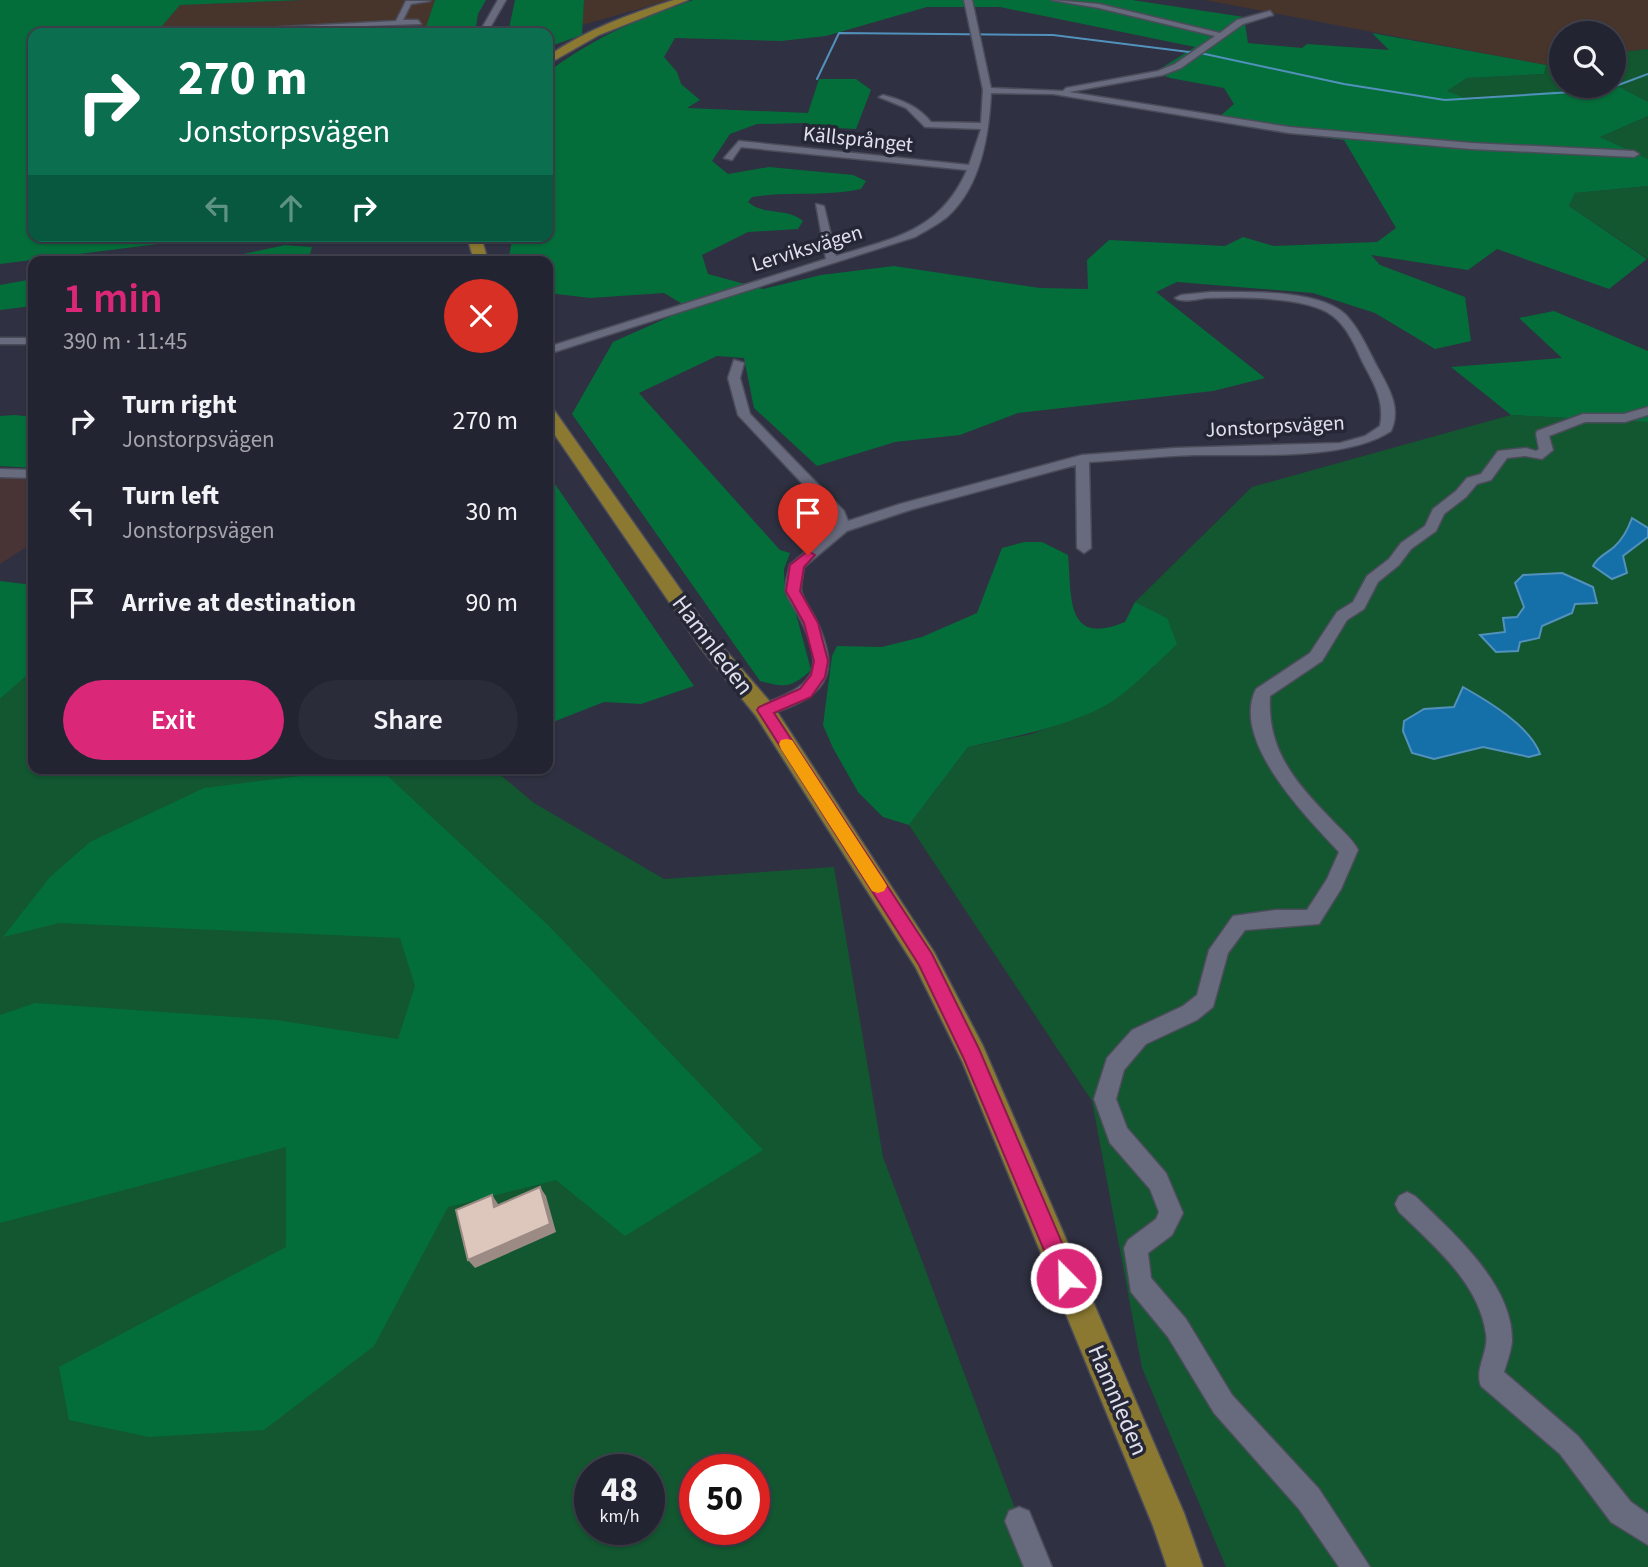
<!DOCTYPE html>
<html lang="en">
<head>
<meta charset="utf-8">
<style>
  :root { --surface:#232431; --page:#2b2c39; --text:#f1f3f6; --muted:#a3a4ab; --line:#40414d; --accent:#db2777 }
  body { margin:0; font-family:"Source Sans 3",sans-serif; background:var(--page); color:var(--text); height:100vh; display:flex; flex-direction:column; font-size:26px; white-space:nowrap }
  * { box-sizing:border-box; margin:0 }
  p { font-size:23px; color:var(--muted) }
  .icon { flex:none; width:38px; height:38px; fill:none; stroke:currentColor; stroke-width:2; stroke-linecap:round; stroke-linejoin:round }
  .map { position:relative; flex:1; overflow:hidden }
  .drawer { position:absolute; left:28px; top:256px; width:525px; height:518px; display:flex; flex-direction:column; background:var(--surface); border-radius:14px; box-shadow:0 2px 5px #0004,0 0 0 2px var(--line) }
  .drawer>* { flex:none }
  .hud { position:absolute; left:28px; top:28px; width:525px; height:214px; border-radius:14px; box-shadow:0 2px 5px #0004,0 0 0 2px var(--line); background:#0b6e4f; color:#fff; overflow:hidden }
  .buttons { position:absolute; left:1549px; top:21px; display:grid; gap:14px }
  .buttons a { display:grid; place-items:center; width:77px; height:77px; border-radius:50%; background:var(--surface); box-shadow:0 2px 5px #0004,0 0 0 2px var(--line); font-size:35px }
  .speed { position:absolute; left:574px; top:1454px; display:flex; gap:14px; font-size:35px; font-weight:700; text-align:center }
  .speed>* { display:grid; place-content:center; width:91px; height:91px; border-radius:50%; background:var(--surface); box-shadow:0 2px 5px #0004,0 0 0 2px var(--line); line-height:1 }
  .speed small { font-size:18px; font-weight:400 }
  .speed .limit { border:10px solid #d22; background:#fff; color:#111 }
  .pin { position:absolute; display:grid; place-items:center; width:60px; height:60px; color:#fff; margin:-72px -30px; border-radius:50% 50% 50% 0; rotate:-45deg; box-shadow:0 0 7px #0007 }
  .pin .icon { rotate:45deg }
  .me { position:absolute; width:77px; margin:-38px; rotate:337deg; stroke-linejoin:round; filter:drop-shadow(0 0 5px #0008) }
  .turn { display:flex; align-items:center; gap:24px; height:147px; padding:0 35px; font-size:32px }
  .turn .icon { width:91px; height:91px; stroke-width:2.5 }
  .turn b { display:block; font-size:49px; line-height:60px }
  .lanes { display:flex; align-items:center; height:66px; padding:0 35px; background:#0003; justify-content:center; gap:35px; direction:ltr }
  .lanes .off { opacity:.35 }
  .round { display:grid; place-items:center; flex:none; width:74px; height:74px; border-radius:37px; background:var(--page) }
  .headline { display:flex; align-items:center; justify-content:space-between; height:119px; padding:0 35px }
  h1 { font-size:42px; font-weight:600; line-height:52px; color:var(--accent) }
  .cta { display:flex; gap:14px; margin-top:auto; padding:14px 35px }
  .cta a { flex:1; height:80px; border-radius:42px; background:var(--accent); color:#fff; font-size:28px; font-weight:600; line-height:80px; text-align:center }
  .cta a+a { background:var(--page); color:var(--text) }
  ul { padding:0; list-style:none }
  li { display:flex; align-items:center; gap:21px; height:91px; padding:0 35px }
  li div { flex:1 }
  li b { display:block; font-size:26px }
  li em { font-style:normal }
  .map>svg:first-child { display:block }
</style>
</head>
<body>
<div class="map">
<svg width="1648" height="1567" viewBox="0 0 1648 1567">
  <rect width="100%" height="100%" fill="#2f3041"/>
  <!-- industrial -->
  <path fill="#47352c" d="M303,0h132l-11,33h-268l24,-28z
    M584,0h87l-89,25z
    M1205,0h443v49l-34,4v-20h-53v29l-15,3z"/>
  <!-- education -->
  <path fill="#483335" d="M0,477l33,3v63l-33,21z"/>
  <!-- green -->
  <path fill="#125730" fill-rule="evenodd" d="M1648,49v53l-34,-18v-31z
    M1561,62v24h47l-26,8 -29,-3 -83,9 -23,-9 20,-13 77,-4 2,-9z
    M1648,116v43l-48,-22z
    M1648,186v73l-79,-53 6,-13z
    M1511,415l137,7v1145h-422l-84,-199 -50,-267 -183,-276 59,-78 64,-13 73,-28 49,-39 13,-49 -32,-16 117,-115z
    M33,670v98h459l42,35 130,76 170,-12 49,290 154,410h-1037v-868zM590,1470h59v60h-59zM695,1470h59v60h-59z"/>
  <!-- forest -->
  <path fill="#046e3a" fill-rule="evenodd" d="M0,0h303l-123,5 -24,28h-123v203h188l-221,28z
    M435,0h51l-8,14 -3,19h-51z
    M515,0h69l-2,35 -34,12v-14h-40z
    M693,0h439l112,17 4,26 54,5 5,-4 82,6 -17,-17 174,32 -2,9 -77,4 -20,13 23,9 83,-9 29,3 32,-10 34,18v14l-48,21 48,22v27l-73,7 -6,13 78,53 -38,30 -112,-40 -29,21 -97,-15 9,10 85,32 6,44 -36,8 -60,-36 -62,-20 -136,-11 -21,10 109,86 -52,13 -195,22 -58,22 -65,7 -78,24 -63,-58 -10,-50 -27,-2 -78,37 141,157 10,3 -6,16 1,26 10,15 16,60c-19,18 -27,18 -51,11l-188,-267 41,-72 76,-34 -25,-15 -74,5 -42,-5v-32h-40l5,-25h35v-164c50,-37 88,-52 145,-72zM927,7h73l195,40 -40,25 15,6 54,10 10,16 -16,14 21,8 105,14 52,88 -19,14 -103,4 -31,-9 -18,9 -116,-6 -22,20 1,29 -48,-1 -146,-22 -73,9 -58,14 -55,-15 -6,-19 46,-23 50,-3 5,-8c-16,-14 -39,-5 -55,-19l4,-5c37,-6 73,0 109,-8l5,-8 -13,-6 -84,-8 -41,7 -16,-13 18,-27 27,-10 49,-1 9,4 41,2 15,-39 -15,-11h-37l-11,34 -121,-5 13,-8 -19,-16 -4,-12 -13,-15 11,-19 106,3 45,-5z
    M285,245l27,2 -4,14h-131l57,-5z
    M33,279v27l-33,4v-25z
    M1554,311l94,40v71l-137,-7 -60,-48 111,-9 -43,-40z
    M15,415l18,2v51l-33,-2v-50z
    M548,474l146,212 -53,18 -37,-2 -56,22z
    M1024,542h18l26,13c4,42 -3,92 57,67l10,-20 32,16 10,26c-19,18 -51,51 -74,63 -43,21 -89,30 -135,40l-59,78 -26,-8 -25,-25 -25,-44 -10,-23 9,-69 5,-10 45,1 40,-10 55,-24 25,-65z
    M0,581l33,4v85l-33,29z
    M365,768h14l169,157 215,225 -138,86 -69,-56 -108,27 -74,139 -110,84 -115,7 -80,-17 -10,-53 227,-120v-100l-286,76v-208l35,-12 241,17 122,19 17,-53 -15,-48 -341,-15 -56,14 47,-60 40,-35 114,-54z"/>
  <!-- water -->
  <path fill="#156fa8" stroke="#5291bc" stroke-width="2" d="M1632,518l16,10v9l-25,19 4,17 -15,6 -19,-13c6,-11 12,-11 21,-19 8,-7 14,-18 18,-29z
    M1562,573l31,14 4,16 -22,1 -3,9 -30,13 -3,12 -19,4 -2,9 -22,1 -16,-17 25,-3 -2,-14 14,-1 7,-10 -9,-24 8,-8z
    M1463,687c25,14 67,39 77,67l-11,3 -46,-10 -49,12 -22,-6 -9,-22 1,-10 20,-12 30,-2z"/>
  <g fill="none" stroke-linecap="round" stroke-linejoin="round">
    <!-- stream -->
    <path stroke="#5291bc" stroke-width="2" d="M817,79l22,-46 214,2 152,19 139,30 101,16 160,-10 43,-16"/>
    <defs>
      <path id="minor" d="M498,0h8l-19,33h-8z
        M964,0h8l19,88 72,3 3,-3 92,-17 17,-7 40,-28 -116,-28 -47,-8 47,4 121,29 17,-13 33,-9 3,4 -30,9 -62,44 -18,7 -94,17 220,35 182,16 163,8 5,3 -5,3 -163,-8 -182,-16 -236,-39 -62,-1c-2,42 -10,94 -44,124 -10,8 -22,14 -32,20l-367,117v-7l278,-88 -10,-55 8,2 12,50c59,-18 104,-25 131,-86l-226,-23 -9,13 -8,-2 15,-17 230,24 12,-36 -56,-2 -19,-19 -27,-11 4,-2c19,5 35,11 48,27l50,1 2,-33z
        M406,1h24l-19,3 -8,16h15l3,4 -253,9 228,-12z
        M1211,292c36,0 108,-3 135,23 15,16 23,37 33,55 11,20 22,39 12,61 -45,30 -140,23 -195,24 -36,1 -72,5 -107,7l2,86 -7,5 -7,-5 -1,-83 -166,45 -63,21 -43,36c-1,7 -3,15 -3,22 0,9 10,20 14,29 30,61 7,80 -51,98l-6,-2 -2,-4 2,-4c55,-20 70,-32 41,-90 -4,-8 -11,-16 -13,-24 -2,-8 3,-20 4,-27l45,-38 -3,-12 -94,-100 -10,-37 6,-18 10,3 -4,15 10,36 94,97 4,10 52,-17 182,-49 93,-7 165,-5 25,-7 15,-10c5,-26 -6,-42 -18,-65 -7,-16 -15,-34 -29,-45 -25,-20 -95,-19 -127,-18 -9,1 -23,5 -31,0l6,-3z
        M0,338h33v6h-33z
        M1648,407v8l-23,7h-40l-36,14 4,14 -11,9 -17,-3 -18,2 -16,22 -14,4 -11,13 -22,17 -8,17 -25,18 -12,16 -21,17 -14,27 -17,11 -25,41 -52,35c-3,53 24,85 60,122 9,10 22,20 28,32l-17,39 -22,35 -74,6 -17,23 -15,54 -16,13 -51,24 -22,26 -8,29 11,29 39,45 17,40 -11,22 -24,18 3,25 35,41 46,76 87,94 51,78h-31l-40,-58 -85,-96 -46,-76 -37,-45 -7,-44 4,-8 28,-21 3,-7 -9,-23 -40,-46 -16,-44 13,-41 25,-28 51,-24 14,-11 12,-45 24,-34 43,-6h31l20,-31 12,-27c-32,-35 -109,-111 -83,-163l54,-36 27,-41 16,-10 14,-26 22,-17 12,-16 24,-17 8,-17 23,-18 11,-13 14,-4 17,-23 28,-3 10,3 3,-2 -3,-15 1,-3 46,-17h41z
        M0,469l33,1v8l-33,-1z
        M1407,1192l8,4c37,36 98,88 97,145 -1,11 -5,21 -8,31l74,64 53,66 17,12v31l-37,-23 -51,-68 -79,-68c-7,-17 8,-34 5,-52 -7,-51 -52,-88 -87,-122l-4,-8 4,-8z
        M1019,1507l10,4 23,56h-28l-19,-46 4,-10z"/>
      <path id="major" d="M674,0h14l-89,35 -51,29v-8c38,-26 81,-42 126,-56z
        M467,236h14l7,25h-14z
        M548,408l6,2 160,227 58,67 162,248 49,94 201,467 19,54h-36l-14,-41 -191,-465 -46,-93 -160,-252 -56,-69 -152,-222z"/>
    </defs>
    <!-- minor casing -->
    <use href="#minor" stroke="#4b4c5a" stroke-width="3"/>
    <!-- major casing -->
    <use href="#major" stroke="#4b4c5a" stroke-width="3"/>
    <!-- minor -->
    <use href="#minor" fill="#686a7d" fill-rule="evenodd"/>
    <!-- major -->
    <use href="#major" fill="#8b7932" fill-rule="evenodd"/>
  </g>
  <!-- shaded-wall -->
  <path fill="#9b8b84" d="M540,1187l6,9 10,36 -81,36 -7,-8z
    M492,1195l6,9 3,11 -7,-8z"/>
  <!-- building -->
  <path fill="#ddc6bc" stroke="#9b8b84" stroke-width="2" d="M540,1187l10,37 -82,36 -12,-50 36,-15 2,12z"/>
  <!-- route -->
  <path fill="#db2777" stroke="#8e194d" stroke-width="2" d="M808,551l7,4 -11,12 -4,24 18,32 10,38 -3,16 -14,20 -37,16 158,241 47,95 98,229 -3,8 -8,3 -7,-3 -95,-227 -45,-94 -162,-255 2,-3 41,-18 11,-14 3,-14 -10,-38 -18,-32 4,-26z"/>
  <!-- slow -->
  <path fill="#f59e0b" d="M786,739l6,1 92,141 3,5 -3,5 -6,2 -6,-2 -91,-142 -2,-5 2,-4z"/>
  <g text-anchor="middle" stroke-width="7" stroke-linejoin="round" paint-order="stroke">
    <!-- far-street labels -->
    <g font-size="21" fill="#dfe0eb" stroke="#252636">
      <text transform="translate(858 139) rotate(6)" y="7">Källsprånget</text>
      <text transform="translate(807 248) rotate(-17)" y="7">Lerviksvägen</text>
      <text transform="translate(1275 426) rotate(-3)" y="7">Jonstorpsvägen</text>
    </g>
    <!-- street labels -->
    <g font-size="24" fill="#dfe0eb" stroke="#252636">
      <text transform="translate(713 645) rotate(53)" y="8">Hamnleden</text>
      <text transform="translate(1118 1400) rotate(67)" y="8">Hamnleden</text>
    </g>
  </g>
</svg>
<div class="buttons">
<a><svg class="icon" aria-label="search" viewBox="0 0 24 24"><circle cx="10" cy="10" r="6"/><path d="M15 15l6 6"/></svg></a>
</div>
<div class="speed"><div>48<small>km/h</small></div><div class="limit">50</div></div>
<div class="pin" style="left:808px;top:555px;background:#d93025"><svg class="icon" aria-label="arrive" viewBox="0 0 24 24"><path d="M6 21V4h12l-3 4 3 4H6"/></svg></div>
<svg class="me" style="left:1066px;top:1278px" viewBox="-20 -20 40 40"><circle r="17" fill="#db2777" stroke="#fff" stroke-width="3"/><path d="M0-11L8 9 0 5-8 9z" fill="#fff"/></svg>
<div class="hud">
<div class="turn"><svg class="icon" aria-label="right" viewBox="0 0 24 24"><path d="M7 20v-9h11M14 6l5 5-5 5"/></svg><div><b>270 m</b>Jonstorpsvägen</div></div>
<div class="lanes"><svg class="icon off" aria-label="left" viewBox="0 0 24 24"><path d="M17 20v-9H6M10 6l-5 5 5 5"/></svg><svg class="icon off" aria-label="ahead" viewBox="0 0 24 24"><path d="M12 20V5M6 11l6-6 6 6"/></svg><svg class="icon" aria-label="right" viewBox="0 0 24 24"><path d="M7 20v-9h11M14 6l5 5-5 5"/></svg></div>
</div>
<section class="drawer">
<div class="headline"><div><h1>1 min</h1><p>390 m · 11:45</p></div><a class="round" style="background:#d93025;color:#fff"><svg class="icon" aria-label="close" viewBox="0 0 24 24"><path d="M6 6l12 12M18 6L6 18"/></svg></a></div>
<ul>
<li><svg class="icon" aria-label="right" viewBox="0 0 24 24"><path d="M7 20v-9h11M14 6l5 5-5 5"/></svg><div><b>Turn right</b><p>Jonstorpsvägen</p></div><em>270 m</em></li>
<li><svg class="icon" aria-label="left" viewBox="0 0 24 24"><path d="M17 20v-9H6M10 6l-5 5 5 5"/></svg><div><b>Turn left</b><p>Jonstorpsvägen</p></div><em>30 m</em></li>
<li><svg class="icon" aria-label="arrive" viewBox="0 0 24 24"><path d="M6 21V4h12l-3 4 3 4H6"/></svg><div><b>Arrive at destination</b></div><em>90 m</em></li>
</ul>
<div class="cta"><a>Exit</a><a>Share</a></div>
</section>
</div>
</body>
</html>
